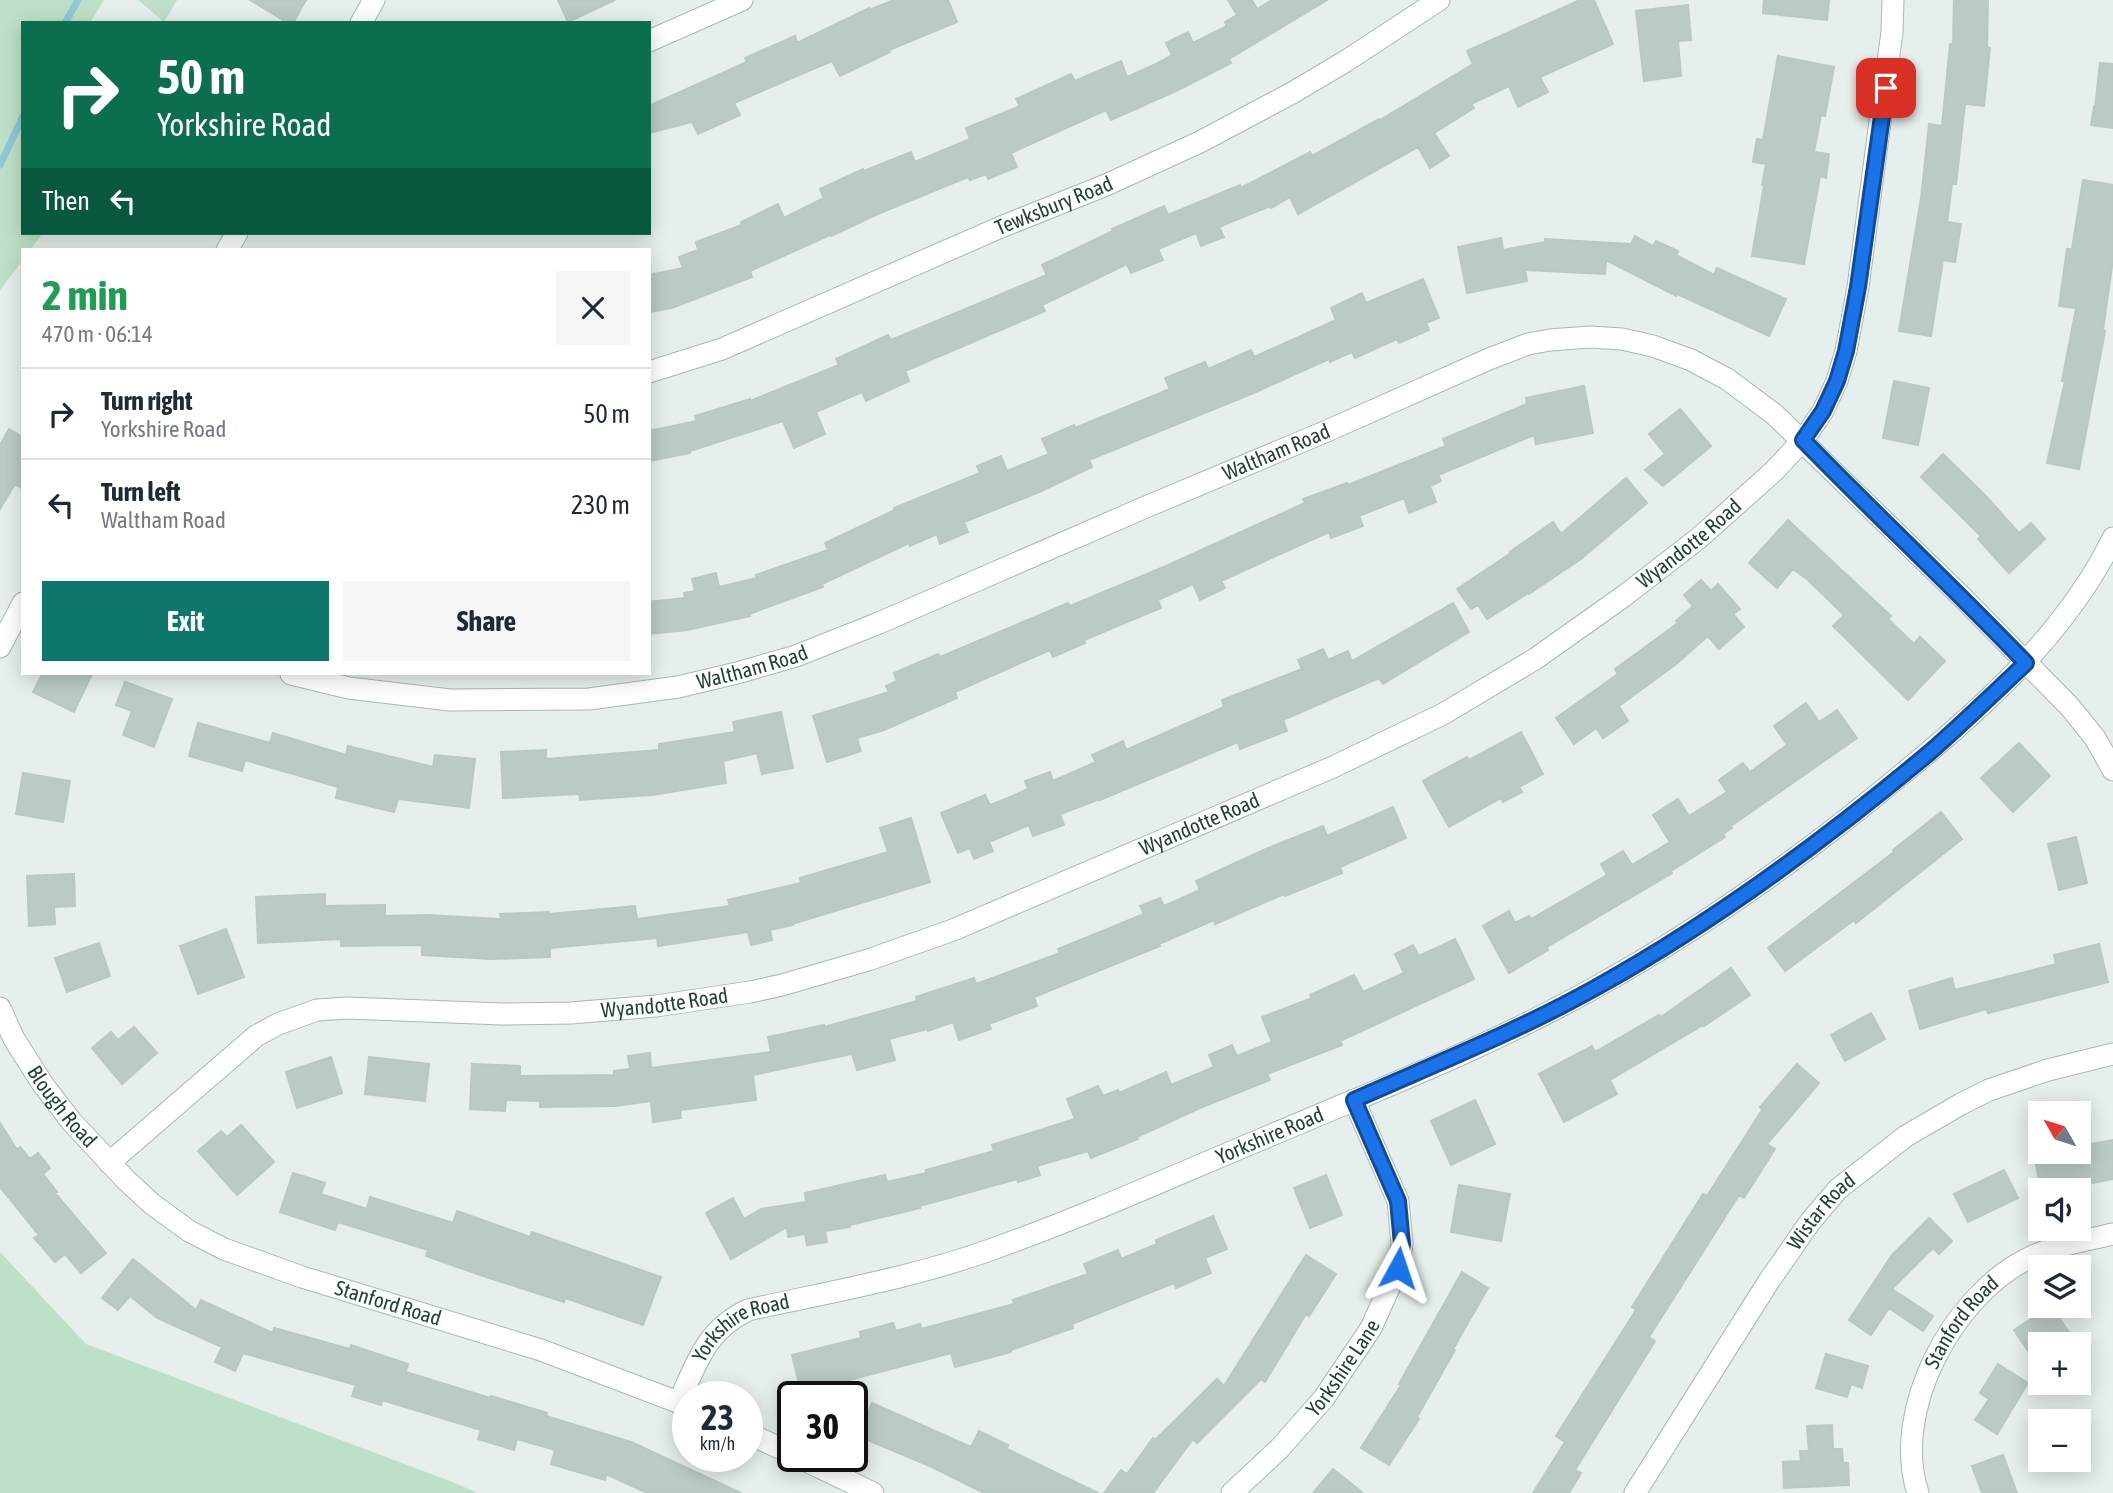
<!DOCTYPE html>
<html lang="en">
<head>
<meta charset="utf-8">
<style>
  :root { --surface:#fff; --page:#f6f6f7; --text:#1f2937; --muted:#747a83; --line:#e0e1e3; --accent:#0f766e }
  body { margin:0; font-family:"Asap Condensed",sans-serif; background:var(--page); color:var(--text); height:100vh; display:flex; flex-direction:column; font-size:26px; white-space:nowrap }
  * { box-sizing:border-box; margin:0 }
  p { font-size:23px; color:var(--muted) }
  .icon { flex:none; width:38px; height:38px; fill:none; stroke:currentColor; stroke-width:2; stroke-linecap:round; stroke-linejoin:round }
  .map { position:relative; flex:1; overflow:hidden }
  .side { position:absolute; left:21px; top:248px; width:630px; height:427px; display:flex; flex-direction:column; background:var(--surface); border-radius:0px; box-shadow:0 4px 18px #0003 }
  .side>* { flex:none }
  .guide { position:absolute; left:21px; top:21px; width:630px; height:214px; border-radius:0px; box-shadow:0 4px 18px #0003; background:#0b6e4f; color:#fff; overflow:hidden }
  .needle { width:46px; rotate:309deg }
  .controls { position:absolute; left:2028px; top:1101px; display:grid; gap:14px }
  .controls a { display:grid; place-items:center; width:63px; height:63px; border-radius:0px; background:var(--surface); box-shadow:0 4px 18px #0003; font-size:35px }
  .speed { position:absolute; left:672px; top:1381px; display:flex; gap:14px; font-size:35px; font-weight:700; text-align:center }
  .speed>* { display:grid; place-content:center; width:91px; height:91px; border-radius:50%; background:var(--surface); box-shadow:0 4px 18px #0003; line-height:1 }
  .speed small { font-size:18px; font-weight:400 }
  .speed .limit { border:4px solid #111; border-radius:10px; background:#fff; color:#111 }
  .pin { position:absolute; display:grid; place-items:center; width:60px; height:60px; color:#fff; margin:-30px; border-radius:14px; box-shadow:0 4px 10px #0006 }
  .me { position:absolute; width:77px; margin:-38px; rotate:5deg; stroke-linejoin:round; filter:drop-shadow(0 0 5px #0008) }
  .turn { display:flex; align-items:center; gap:24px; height:147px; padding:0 21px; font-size:32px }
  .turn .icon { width:91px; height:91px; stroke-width:2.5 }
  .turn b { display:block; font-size:49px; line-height:60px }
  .then { display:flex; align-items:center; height:66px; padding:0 21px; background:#0003; gap:14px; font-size:26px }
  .round { display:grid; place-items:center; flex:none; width:74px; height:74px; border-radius:0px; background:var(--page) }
  .summary { display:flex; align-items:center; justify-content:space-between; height:119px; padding:0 21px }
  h1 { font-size:42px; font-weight:700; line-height:52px; color:#1e9e55 }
  .button { display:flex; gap:14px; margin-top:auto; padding:14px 21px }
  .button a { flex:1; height:80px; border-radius:0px; background:var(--accent); color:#fff; font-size:28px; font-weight:700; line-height:80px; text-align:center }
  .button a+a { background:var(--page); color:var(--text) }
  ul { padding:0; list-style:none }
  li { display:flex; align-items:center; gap:21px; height:91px; padding:0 21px; border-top:2px solid var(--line) }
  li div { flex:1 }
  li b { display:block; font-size:26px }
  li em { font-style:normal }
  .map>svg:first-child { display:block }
</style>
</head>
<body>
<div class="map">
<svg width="2113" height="1493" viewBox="0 0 2113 1493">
  <rect width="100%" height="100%" fill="#e6efeb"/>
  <!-- green -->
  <path fill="#bfe0c8" d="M0,0h104l-14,23h-67v210h20l-13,17h-7v10l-23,30z
    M138,0h39l-13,22z
    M0,1252l86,92 369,139 22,10h-477z"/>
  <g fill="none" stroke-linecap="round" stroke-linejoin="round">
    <!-- stream -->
    <path stroke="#8ec9d4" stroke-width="7" d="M65,23l13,-23
      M0,165l23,-49"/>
  </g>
  <!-- building -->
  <path fill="#bbcac4" stroke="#b8c9c2" stroke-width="2" d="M250,0h56l-13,23h-5z
    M558,0h57l-47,22z
    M894,0h54l9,22 -68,28 1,2 -50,24 -8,-15 -98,42 6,12 -42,19 -6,-12 -43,11v-27l98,-44 -2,-4 50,-22 2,7 72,-35v2z
    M1228,0h24l5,9 15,-9h55l-98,59 2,4 -55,28 -65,29 -5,-10 -95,43 6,14 -29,12 -2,-5 -16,6 -2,-3 -88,36 -49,23 -1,-1 -80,36 2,6 -80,31 -23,4v-37l34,-7 -4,-11 19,-7 -2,-8 46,-17 -1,-3 37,-18 6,14 40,-20 -4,-9 43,-20 1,2 47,-19 4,10 55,-23 -4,-11 54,-22 -4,-7 55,-25 4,7 46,-20 6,16 29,-13 16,-9 -6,-12 22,-11 5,11 34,-17 -2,-4 12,-7z
    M1580,0h14l19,44 -73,33 8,15 -30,15 -9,-21 -38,18 3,4 -40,25 15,23 -19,12 -12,-21 -120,67 -8,-17 -19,11 -1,-2 -51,21 5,10 -23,9 -5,-13 -38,16 5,11 -32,13 -4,-9 -85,41 3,6 -140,60 4,10 -43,20 -4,-9 -46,20 9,22 -31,14 -11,-27 -93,30v2l-41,8v-30l48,-10 -2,-5 55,-17v2l89,-36 -3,-6 52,-24 3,5 156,-65 -5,-10 71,-34 -1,-2 52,-23 4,9 72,-30 1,3 69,-36 2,4 67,-37 1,1 93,-56 -6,-13z
    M1764,0h65l-2,20 -64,-7z
    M1954,0h34l-1,47 3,1 -6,58 -19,-2 -9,80h-4l-5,38 14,2 -6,38 -12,-2 -12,76 -32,-5 22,-133 8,-74 13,2 8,-82h3z
    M1688,5l3,35 -13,1 3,35 -37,5 -8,-70z
    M1778,56l56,11 -9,49 -4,-1 -7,37 15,2 -3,24 -6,-2 -16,88 -52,-8 12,-71h-2l4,-21 -13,-2 4,-23 6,1z
    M2100,63l13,1v64l-22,-3 3,-18 1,1z
    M2083,180l30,5v74l-10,71 2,1 -26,138 -32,-6 18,-82h-3l14,-73 -17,-2 8,-57h5z
    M1635,236l18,10 3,-5 22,10 -2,4 38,20 3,-7 69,31 -17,37 -92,-42 -1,2 -70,-36 -1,14 -80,-4 2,11 -60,12 -9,-46 43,-9 2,12 42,-8v-3l86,5z
    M1423,279l16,39 -13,5 3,7 -30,13 -2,-4 -42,19 -3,-6 -22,10 -1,-3 -73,33 -167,68 3,7 -55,26 -73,29 4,10 -28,12 -3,-10 -27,12 -1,-3 -87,41 1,3 -74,27 1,2 -63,14 -38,4v-32l36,-4 -1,-5 11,-2 -3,-12 24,-6 3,14 38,-9 -1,-3 72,-25 -3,-7 70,-33 -1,-2 86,-35 -3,-7 24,-10 6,15 42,-17 -7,-15 32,-14 1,3 95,-39 -5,-11 40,-16 3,7 43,-19 3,7 82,-37 -5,-12 31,-15 4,10z
    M1894,381l35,7 -11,57 -35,-7z
    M1584,386l9,47 -57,11 -2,-9 -96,40 3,6 -11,5 6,16 -27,11 -5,-15 -45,18 4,10 -32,12 -2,-6 -108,49 4,7 -25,12 -7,-16 -35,16 3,8 -77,32 1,3 -32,14 -3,-7 -95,42 2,6 -73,32 -27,8 4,13 -34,11 -14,-46 76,-24 -3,-6 11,-5 -3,-8 44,-19 2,3 128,-54 2,3 96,-40 139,-63 -2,-4 44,-16 1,2 98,-39 -3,-7 84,-35 -1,-6z
    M1680,409l31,37 -48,40 -18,-16 20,-16 -16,-20z
    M9,429l14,8v52l-8,-5 -15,25v-64z
    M1943,454l42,41 34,38 12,-10 14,16 -36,34 -31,-34 3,-3 -60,-59z
    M1626,478l21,25 -66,56 -52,35 -1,-1 -41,26 -9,-14 -7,4 -14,-20 54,-36 -1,-1 43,-30 8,12z
    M1788,520l103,96 -3,3 26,25 6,-7 25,24 -37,39 -75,-74 11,-11 -36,-35 -15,-11 -16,19 -28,-25z
    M1701,580l10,11 7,-7 22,25 -7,5 11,13 -25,22 -11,-13 -33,29 -56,41 9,15 -25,17 -7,-10 -22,16 -18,-26 62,-44 -3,-5 63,-46 -2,-2 17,-15 -9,-11z
    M1453,603l16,29 -86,52 -4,-6 -96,42 4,11 -47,18 -2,-7 -138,58v-1l-40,15 4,11 -31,11 -4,-11 -40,17 4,9 -19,8 -4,-11 -12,5 -17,-40 44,-18 5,10 18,-7 20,-9 -3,-8 25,-9 3,9 43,-19 -4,-7 31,-14 3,9 98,-43 -2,-7 80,-31 -4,-9 25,-11 5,11 20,-9 4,10z
    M42,674h50l-18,38 -41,-20z
    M125,682l47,17 -18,48 -31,-12 9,-24 -16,-6z
    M1806,703l13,19 18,-12 20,28 -126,88 1,2 -9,6 2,3 -54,34 1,2 -125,74 1,3 -39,23 -26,-47 26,-15 6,12 14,-7 2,3 76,-44 -6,-11 22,-13 9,14 38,-23 -17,-27 25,-16 11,17 38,-24 -8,-12 24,-17 7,9 37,-27 -13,-19z
    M781,712l12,56 -31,6 -5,-21 -34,8 3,22 -74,12 -72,5 -1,-6 -76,4 -2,-46 45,-2v9l113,-9v-6l76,-12 -2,-10z
    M198,723l72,20 3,-10 73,22 2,-9 85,21 2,-12 40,4 -6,49 -71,-9 -4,13 -58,-14 2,-11 -93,-27 -3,11 -53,-15z
    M1521,732l22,42 -24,13 3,5 -19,10 -2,-4 -52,29 -26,-46 44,-24 2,3z
    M2019,743l31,33 -37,36 -32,-34z
    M23,773l47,8 -7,41 -47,-8z
    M1393,807l13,31 -66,29 2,6 -57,23 -1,-2 -69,30 -1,-4 -55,24 1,2 -126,51 3,9 -48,18 2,5 -32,11 -6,-18 -25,9 -1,-2 -38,10 6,21 -38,10 -5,-16 -99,21 3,25 -76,10 1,8 -28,4 -2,-21 -36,5 -75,1v-6l-34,-1 -1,11 -35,-2 2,-45 48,2v10l94,-1v-4l16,-2 -2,-13 22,-3 1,15 120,-16 -3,-15 56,-12v2l93,-26 -1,-4 58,-19 2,6 84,-31 -2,-4 86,-35 -4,-8 20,-8 4,8 36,-16 -4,-9 70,-32 57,-23 4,10z
    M1941,812l21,27 -106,84 -2,-3 -69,51 -17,-23 126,-96 -1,-2z
    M911,818l19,64 -138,42 1,1 -23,5 2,10 -21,5 -3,-13 -90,14 -1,-8 -107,10v9l-58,2 -70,-4v-10l-81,1v-7l-83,4 -2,-46 69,-3v12l60,-1v11l42,-1 74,4 -1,-5 49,-2v2l86,-8 2,13 93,-13 -2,-6 73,-17 -1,-5 88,-26 -8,-24z
    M2076,837l11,46 -28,7 -11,-46z
    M74,874l1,32 -21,1 1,17 -26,2 -2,-50z
    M226,929l18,48 -46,17 -18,-48z
    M1455,939l19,40 -134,62 2,4 -75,29 3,6 -70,28 -63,29 1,2 -47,19 -3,-7 -51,15 3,9 -22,7 -1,-3 -97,27v2l-70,17v2l-25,4 2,11 -20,3 -2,-11 -17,3 -1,-10 -56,32 -25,-46 27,-15 11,21 17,-10 45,-7 -1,-9 80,-18 2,7 39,-9v-3l68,-19 -2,-6 83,-26 -8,-20 31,-13 5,10 15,-6 1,3 47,-21 5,13 43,-18 -5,-12 23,-10 5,11 35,-14 -10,-25 50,-19 -2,-3 44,-20 9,17 41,-19 -9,-19 18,-9 6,11z
    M99,943l11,33 -43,16 -12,-34z
    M2099,944l9,38 -120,31 -2,-4 -66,20 -11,-38 43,-13 3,12 101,-26 -2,-9z
    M1731,968l19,27 -46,31 -1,-1 -93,55 7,14 -53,28 -25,-48 53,-28 3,6 64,-37 2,2z
    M1871,1013l14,26 -40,22 -14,-26z
    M134,1027l23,26 -35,31 -30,-36 19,-16 7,8z
    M331,1057l11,36 -45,15 -11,-36z
    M369,1057l60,7 -4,37 -60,-7z
    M1797,1064l22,19 -52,61 8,5 -31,49 -5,-3 -90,142 6,4 -80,129 6,3 -12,20h-36l32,-51 -9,-6 80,-126 -4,-3 71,-113 4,2 55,-86 -2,-3z
    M1475,1100l20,44 -44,21 -20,-44z
    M0,1123l17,27 3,-3 10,12 8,-6 12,15 -7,6 14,18 -2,1 51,60 -25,20 -16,-19 -10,8 -21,-24 5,-3 -39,-48z
    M241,1125l33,37 -37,33 -39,-44 23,-20 6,6z
    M2113,1140v39l-53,11h-19l-7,-35 19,-3h26v-6z
    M2004,1170l14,28 -50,24 -14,-28z
    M293,1173l32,10 -4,11 46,15 3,-12 83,26 4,-12 73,26 2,-5 129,45 -18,48 -78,-27 -1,4 -81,-26 -57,-20 2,-6 -90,-28 -3,8 -55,-18z
    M1326,1175l16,40 -32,13 -16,-40z
    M1459,1185l51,9 -9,47 -50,-9z
    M1213,1216l14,33 -22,9 6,15 -35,15 -2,-5 -102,41 1,4 -62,22v2l-56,15 -4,-14 -120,32 26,11h-55l-10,-41 69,-17 -1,-6 33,-9 3,8 24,-7 1,5 93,-25 -1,-4 75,-26 -4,-10 34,-14 3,9 36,-15 -1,-4z
    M1929,1218l23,23 -13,13 -6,-6 -41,41 41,27 -10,15 -34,-23 -18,27 -22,-15 43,-65z
    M1306,1255l30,19 -27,42 -3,-2 -41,68 -4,-3 -64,64 -4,-4 -40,54h-49l17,-23 6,4 26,-36 2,2 62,-61 7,7z
    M133,1259l63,51 5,-10 72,33 1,-5 76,21 1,-4 57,19 -2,8 84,26 1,-2 56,17 -1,3 85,26 110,51h-94l-41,-19 -1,6 -54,-16 4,-14 -38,-11 -3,11 -36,-11 3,-9 -99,-30 -1,5 -29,-9 4,-11 -113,-32 -8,18 -20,-9 7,-15 -65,-29 -27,-22 -12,14 -16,-12z
    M1462,1272l26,16 -35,61 2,1 -38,67 2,2 -30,46 -28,-17 40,-63 -2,-1z
    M2051,1306l26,38h-37v25l-26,-39z
    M1826,1354l42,12 -6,22 -11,-4 -4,13 -31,-9z
    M1998,1364l30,19 -31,51 -22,-14 14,-21 -9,-6z
    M872,1403l99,44 8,-16 29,14 -1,4 91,44h-114l-52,-26 -74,-31z
    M1832,1425l1,24h9l1,14h5l1,22 -65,3 -1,-26 18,-1 -1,-10h9l-2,-25z
    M2003,1455l14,38h-35l-10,-27z
    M1333,1469l30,24h-50z"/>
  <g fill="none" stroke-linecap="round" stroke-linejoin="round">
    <defs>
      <g id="street">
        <path d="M361,23l13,-23"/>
        <path d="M649,41l93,-41"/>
        <path d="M227,250l10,-17"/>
        <path id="s1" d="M649,372l73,-23 279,-122 105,-42 94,-43 92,-49 54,-32 93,-61"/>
        <path d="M0,647l23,-44"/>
        <path id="s2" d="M291,674l58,14 101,12 139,-1 89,-12 59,-14 59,-17 83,-33 262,-114 186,-78 162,-72 39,-15 22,-4 40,-3 32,2 31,7 38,14 36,19 47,35 189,184 107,109 25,31 18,32"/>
        <path id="s3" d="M0,1008l14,31 28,44 29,38 56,60 25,23 37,27 35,18 78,28 239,73 147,56"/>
        <path id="s4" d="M109,1163l147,-127 22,-12 39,-14 30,-2 155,6 69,-1 85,-7 94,-14 32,-7 86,-25 85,-30 380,-163 110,-53 92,-55 89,-63 75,-58 75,-67 29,-31 20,-29 14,-30 9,-30 12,-64 34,-255 1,-32"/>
        <path id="s5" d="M679,1402c18,-40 27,-72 69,-92 81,-18 164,-32 242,-60 96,-34 190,-77 284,-116 108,-46 219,-89 322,-147 110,-61 213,-135 310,-216 79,-65 161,-139 207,-233"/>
        <path d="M747,1433l46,21"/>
        <path d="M796,1456l77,37"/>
        <path id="s6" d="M1232,1493l48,-45 44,-50 47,-70 27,-60 4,-24 -4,-43 -44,-101"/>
        <path id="s7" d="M1635,1493l134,-212 41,-59 28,-33 68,-53 55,-32 28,-14 59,-20 65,-16"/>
        <path id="s8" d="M1918,1493c-27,-82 34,-195 107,-233 26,-14 59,-19 88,-26"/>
      </g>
    </defs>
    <!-- street casing -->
    <use href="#street" stroke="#a8b8b2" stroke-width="23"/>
    <!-- street -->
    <use href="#street" stroke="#fff" stroke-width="21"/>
  </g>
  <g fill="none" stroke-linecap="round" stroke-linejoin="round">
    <defs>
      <path id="route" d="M1398,1268l4,-24 -4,-43 -44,-101c81,-36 164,-69 241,-112 119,-66 230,-148 334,-235 33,-29 65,-60 97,-90 -73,-76 -150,-148 -223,-223l20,-29 14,-30 9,-30 12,-64 28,-199"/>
    </defs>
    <!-- route casing -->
    <use href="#route" stroke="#114b97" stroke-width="18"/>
    <!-- route -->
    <use href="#route" stroke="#1a73e8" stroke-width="12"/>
  </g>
  <g text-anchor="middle" stroke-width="5" stroke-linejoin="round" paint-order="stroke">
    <!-- street labels -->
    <g font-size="21" fill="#24423a" stroke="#f7fbf9">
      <text dy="7" stroke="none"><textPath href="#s1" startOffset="438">Tewksbury Road</textPath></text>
      <text dy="7" stroke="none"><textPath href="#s2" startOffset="1034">Waltham Road</textPath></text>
      <text dy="7" stroke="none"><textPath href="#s4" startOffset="1743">Wyandotte Road</textPath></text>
      <text dy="7" stroke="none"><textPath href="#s2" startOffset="467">Waltham Road</textPath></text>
      <text dy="7" stroke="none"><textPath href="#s4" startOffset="1176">Wyandotte Road</textPath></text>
      <text dy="7" stroke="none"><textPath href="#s4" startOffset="609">Wyandotte Road</textPath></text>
      <text dy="7" stroke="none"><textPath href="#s3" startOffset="117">Blough Road</textPath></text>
      <text dy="7" stroke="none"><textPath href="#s5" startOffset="670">Yorkshire Road</textPath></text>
      <text dy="7" stroke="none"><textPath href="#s7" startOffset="338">Wistar Road</textPath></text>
      <text dy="7" stroke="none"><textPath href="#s3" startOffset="508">Stanford Road</textPath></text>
      <text dy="7" stroke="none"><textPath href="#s8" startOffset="184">Stanford Road</textPath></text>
      <text dy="7" stroke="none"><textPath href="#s5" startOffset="103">Yorkshire Road</textPath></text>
      <text dy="7" stroke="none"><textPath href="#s6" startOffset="168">Yorkshire Lane</textPath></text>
    </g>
  </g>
</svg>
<div class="controls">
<a><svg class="needle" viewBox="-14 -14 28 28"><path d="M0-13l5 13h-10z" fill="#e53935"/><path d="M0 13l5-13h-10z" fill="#747a83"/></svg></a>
<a><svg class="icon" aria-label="sound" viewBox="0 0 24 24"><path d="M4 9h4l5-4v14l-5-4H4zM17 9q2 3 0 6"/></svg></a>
<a><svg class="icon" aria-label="layers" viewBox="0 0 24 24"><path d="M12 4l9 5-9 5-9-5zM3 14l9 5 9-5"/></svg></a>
<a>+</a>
<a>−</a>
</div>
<div class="speed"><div>23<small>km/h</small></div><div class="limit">30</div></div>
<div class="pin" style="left:1886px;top:88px;background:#d93025"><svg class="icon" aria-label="arrive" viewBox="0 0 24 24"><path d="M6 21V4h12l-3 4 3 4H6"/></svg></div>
<svg class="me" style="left:1398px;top:1268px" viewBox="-20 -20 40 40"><path d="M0-17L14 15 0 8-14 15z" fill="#1a73e8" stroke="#fff" stroke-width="4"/></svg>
<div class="guide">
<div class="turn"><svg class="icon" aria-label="right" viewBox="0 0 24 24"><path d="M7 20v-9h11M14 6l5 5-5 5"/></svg><div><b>50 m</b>Yorkshire Road</div></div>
<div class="then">Then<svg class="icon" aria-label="left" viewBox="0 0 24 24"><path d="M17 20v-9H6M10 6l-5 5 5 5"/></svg></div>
</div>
<section class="side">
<div class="summary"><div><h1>2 min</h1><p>470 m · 06:14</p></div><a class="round"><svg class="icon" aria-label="close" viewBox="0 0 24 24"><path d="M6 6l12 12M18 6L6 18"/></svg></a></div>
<ul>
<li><svg class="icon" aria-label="right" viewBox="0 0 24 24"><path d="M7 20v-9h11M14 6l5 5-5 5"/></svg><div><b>Turn right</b><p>Yorkshire Road</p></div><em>50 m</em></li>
<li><svg class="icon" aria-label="left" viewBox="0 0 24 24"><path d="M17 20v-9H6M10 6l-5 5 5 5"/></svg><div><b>Turn left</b><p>Waltham Road</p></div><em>230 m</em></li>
</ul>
<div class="button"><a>Exit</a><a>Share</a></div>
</section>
</div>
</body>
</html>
